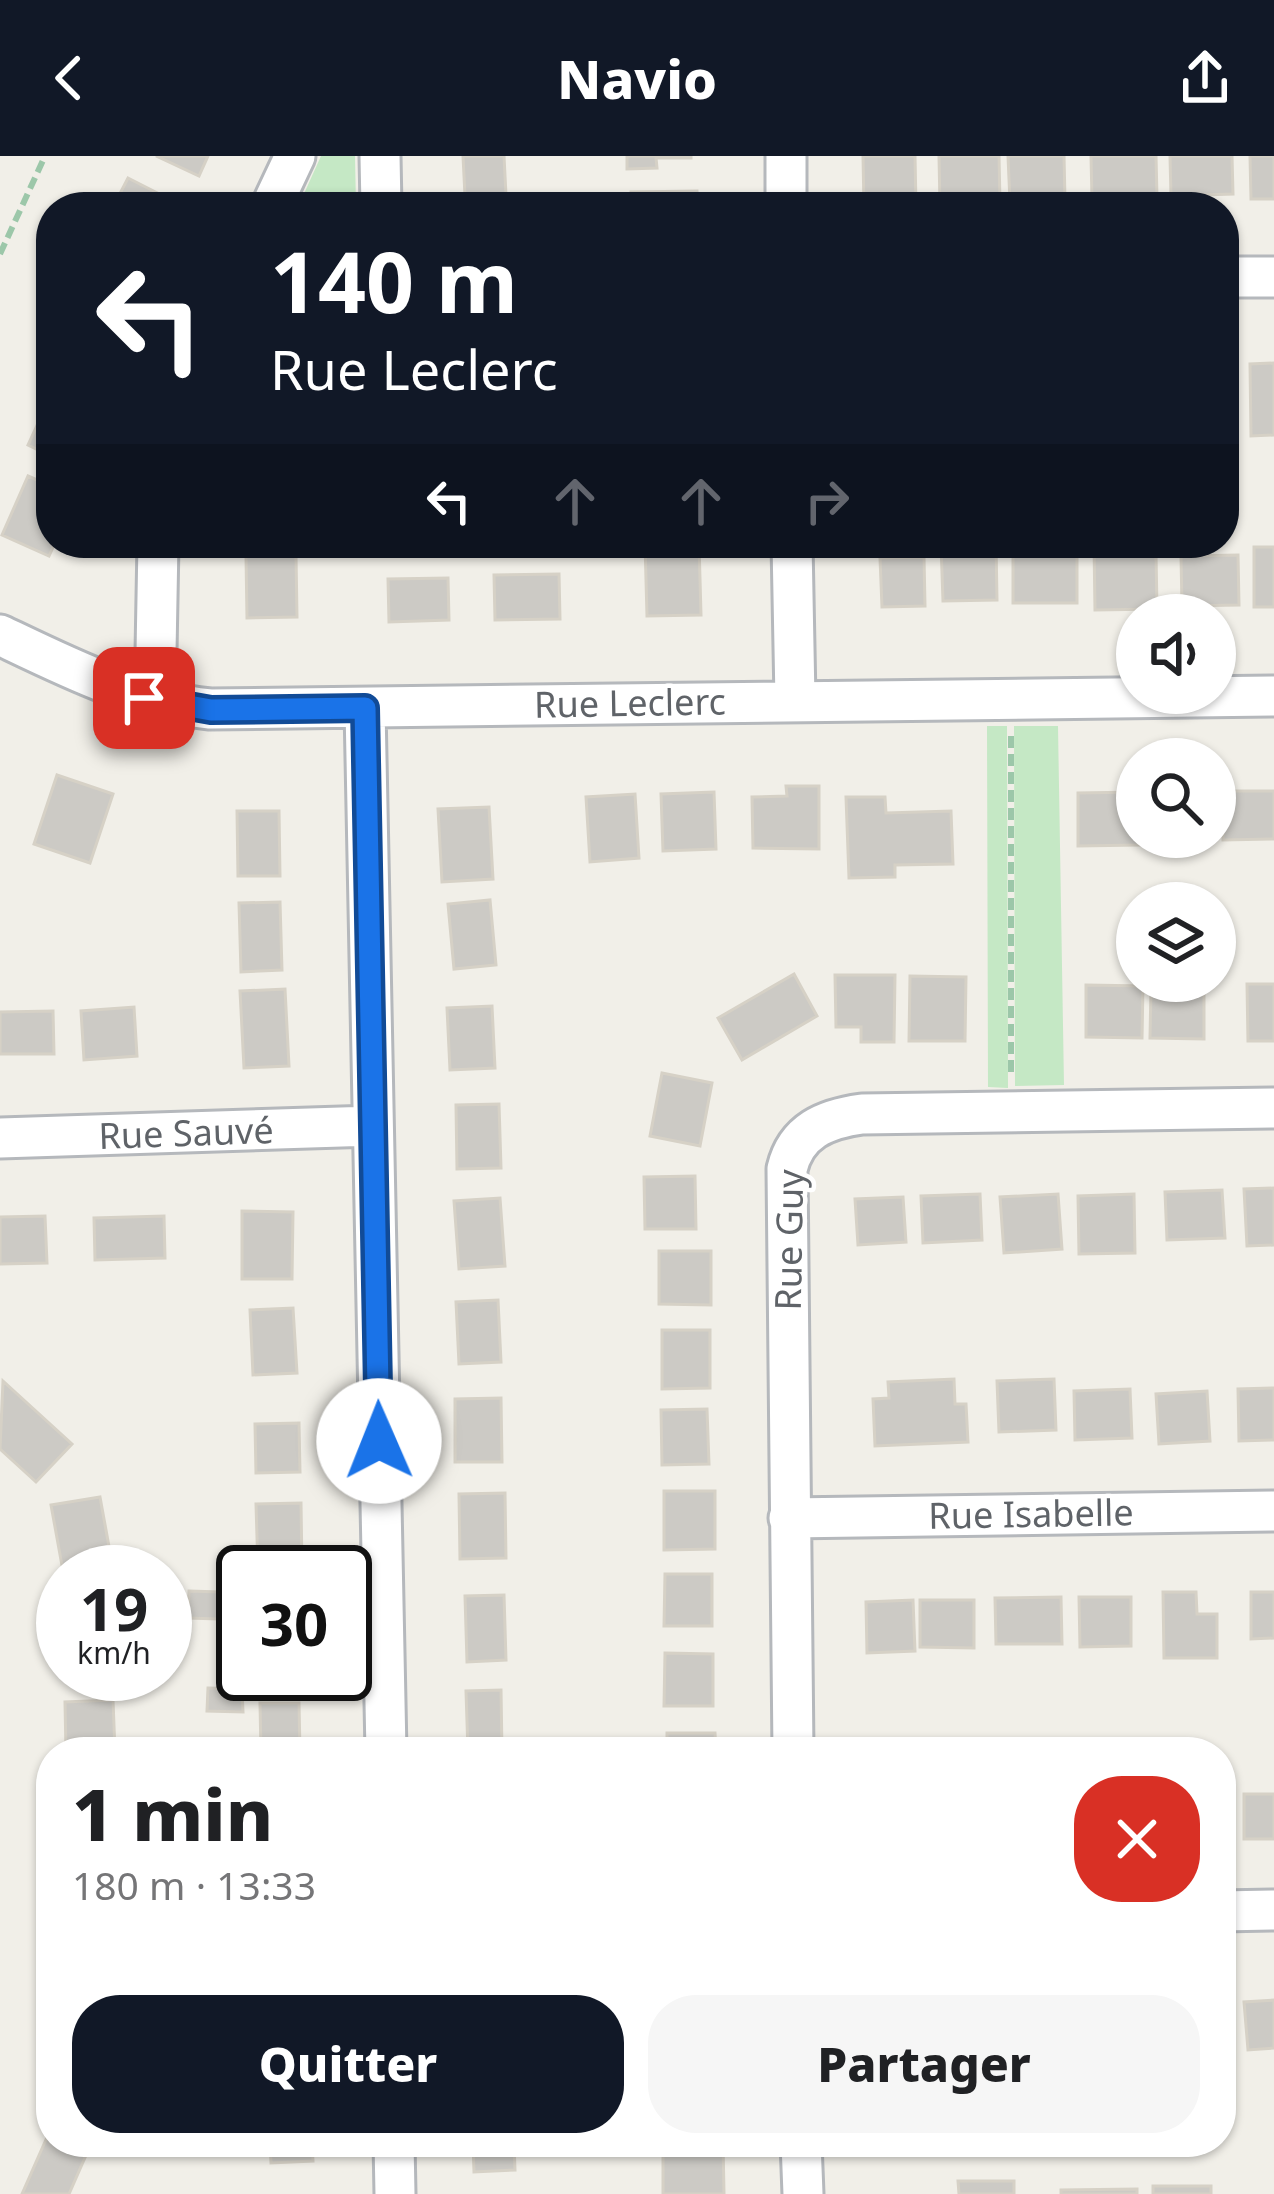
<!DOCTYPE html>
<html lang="fr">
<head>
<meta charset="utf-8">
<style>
  :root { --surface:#fff; --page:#f6f6f6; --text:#202124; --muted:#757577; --accent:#111827 }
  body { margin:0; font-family:"Noto Sans",sans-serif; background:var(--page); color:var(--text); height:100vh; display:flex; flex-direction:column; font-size:45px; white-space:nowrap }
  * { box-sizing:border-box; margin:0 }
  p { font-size:39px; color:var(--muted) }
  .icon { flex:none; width:66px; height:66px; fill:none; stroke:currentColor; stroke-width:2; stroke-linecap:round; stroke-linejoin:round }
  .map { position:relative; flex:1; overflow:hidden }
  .details { position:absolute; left:36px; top:1581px; width:1200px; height:420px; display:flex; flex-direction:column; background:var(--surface); border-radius:48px; box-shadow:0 3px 9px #0004 }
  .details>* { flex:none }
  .hud { position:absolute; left:36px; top:36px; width:1203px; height:366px; border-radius:48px; box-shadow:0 3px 9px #0004; background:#111827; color:#fff; overflow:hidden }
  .tools { position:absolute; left:1116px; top:438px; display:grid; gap:24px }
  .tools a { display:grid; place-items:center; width:120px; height:120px; border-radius:50%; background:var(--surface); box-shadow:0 3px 9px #0004; font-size:60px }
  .speed { position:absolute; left:36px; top:1389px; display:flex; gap:24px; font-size:60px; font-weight:700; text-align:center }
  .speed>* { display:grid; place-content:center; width:156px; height:156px; border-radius:50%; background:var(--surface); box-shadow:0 3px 9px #0004; line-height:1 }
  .speed small { font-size:30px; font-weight:400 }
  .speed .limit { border:6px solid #111; border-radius:18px; background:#fff; color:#111 }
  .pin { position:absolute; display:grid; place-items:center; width:102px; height:102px; color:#fff; margin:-51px; border-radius:24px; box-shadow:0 6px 18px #0006 }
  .me { position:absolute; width:132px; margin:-66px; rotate:359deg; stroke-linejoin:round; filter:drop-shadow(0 0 9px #0008) }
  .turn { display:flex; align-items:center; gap:42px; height:252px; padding:0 36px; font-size:54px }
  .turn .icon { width:156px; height:156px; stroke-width:2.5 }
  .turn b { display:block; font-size:84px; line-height:102px }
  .lanes { display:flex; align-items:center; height:114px; padding:0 36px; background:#0003; justify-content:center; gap:60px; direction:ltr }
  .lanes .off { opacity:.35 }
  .round { display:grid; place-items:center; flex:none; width:126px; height:126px; border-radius:48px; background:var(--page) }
  .summary { display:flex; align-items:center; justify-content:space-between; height:204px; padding:0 36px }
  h1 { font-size:72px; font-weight:800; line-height:90px }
  .primary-button { display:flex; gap:24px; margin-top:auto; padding:24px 36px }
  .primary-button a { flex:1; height:138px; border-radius:48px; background:var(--accent); color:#fff; font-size:48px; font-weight:800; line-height:138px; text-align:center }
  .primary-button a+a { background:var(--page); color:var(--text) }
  header { display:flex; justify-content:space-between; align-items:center; height:156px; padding:0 36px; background:var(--accent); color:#fff; font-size:54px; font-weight:800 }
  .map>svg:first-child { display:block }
</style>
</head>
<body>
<header><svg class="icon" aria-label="back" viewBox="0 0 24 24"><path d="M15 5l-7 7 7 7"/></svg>Navio<svg class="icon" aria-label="share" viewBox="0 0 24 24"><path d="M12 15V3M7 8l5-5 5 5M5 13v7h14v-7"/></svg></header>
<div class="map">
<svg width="1274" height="2038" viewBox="0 0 1274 2038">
  <rect width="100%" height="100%" fill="#f1efe8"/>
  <!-- green -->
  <path fill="#c5e8c5" d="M321,0h34l1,51h-58z
    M987,570h20l1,362 -20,-1z
    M1014,570h44l6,359 -49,1z"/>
  <!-- building -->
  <path fill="#cccac5" stroke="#d6d1c6" stroke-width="3" d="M156,0h52l-9,20z
    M463,0h41l2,39 -41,1z
    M627,0h64v2h-35l1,10 -30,1z
    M863,0h52l1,50 -52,1z
    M939,0h60l1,47 -60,2z
    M1008,0h56l1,44 -55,2z
    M1091,0h65l1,42 -65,1z
    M1170,0h62l1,38 -62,2z
    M1250,0h24v43h-23z
    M128,22l57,29h-72z
    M697,35l1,16h-67v-15z
    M1274,207v72l-23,1 -1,-72z
    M51,239v61l-23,-11z
    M28,320l23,10v57h4l-6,13 -47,-21z
    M645,387h54l2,72 -54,1z
    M996,387l1,57 -54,1 -2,-57z
    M1125,387v12l31,-1 1,55 -62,1 -1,-66z
    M1254,391h20v60h-20z
    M1013,397h64v50h-64z
    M296,399l1,62 -50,1 -1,-62z
    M1238,399l1,50 -57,1 -1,-50z
    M924,401l1,49 -43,1 -2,-49z
    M559,418l1,45 -65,1 -1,-45z
    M448,422l1,42 -60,2 -1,-43z
    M57,619l56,19 -23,69 -56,-19z
    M786,630h33v63l-66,-1 -1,-51 35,-1z
    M1223,635h51v48l-51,1z
    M714,636l2,57 -53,2 -2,-57z
    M1137,636l2,53 -61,1v-53z
    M635,638l4,64 -49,4 -4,-65z
    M846,641h39l1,16 65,-2 2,53 -58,1v12l-46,1z
    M489,651l4,72 -51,3 -4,-73z
    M237,655h42l1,65h-42z
    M1154,681h50l1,10 -51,1z
    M490,744l6,65 -42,4 -6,-65z
    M280,746l2,68 -41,2 -2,-69z
    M794,818l23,42 -75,44 -24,-42z
    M835,819h60l-1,67h-33v-15h-25z
    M910,820l56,1 -1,64h-56z
    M1247,828h27v57h-26z
    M1086,829l57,1 -1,52 -56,-1z
    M1151,832l53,1v50l-54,-1z
    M285,833l4,77 -45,2 -4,-77z
    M492,850l3,62 -45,2 -3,-62z
    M134,851l3,49 -53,4 -3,-49z
    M53,855l1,43h-54v-42z
    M662,917l50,10 -12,63 -50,-10z
    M499,948l2,64 -44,1 -1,-64z
    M695,1020l1,53h-51l-1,-52z
    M1274,1032v57l-27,1 -3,-57z
    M1222,1034l3,48 -58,2 -2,-48z
    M980,1038l2,46 -59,3 -2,-47z
    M1058,1038l4,55 -58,4 -4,-56z
    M1134,1038l1,59 -56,1 -1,-58z
    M903,1041l3,45 -48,3 -3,-46z
    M500,1042l5,68 -46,3 -5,-68z
    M242,1055l51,1 -1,67h-50z
    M45,1060l2,47 -47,1v-47z
    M164,1060l1,42 -70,2 -1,-42z
    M659,1095h52v54l-52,-1z
    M498,1144l3,62 -42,2 -3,-62z
    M293,1152l4,65 -44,2 -3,-65z
    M662,1174h48v58l-48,1z
    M954,1223l1,25h11l2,38 -93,4 -2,-47 16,-1 -1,-16z
    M1054,1223l2,51 -57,2 -2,-51z
    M3,1225l69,63 -36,38 -36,-33z
    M1274,1232v52l-35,1 -1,-52z
    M1130,1233l2,49 -57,2 -1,-49z
    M1207,1235l3,50 -51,3 -3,-50z
    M501,1242l1,64h-47v-63z
    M707,1253l2,55 -47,1 -1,-55z
    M299,1267l1,49 -44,1 -1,-49z
    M664,1335h51v58l-51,1z
    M505,1337l1,65 -46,1 -1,-65z
    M100,1341l12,66 -49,8 -12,-66z
    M301,1347l1,66 -44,1 -2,-66z
    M665,1418h47v52h-48z
    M189,1435l30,1 -1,27 -30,-1z
    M1163,1436h33l1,22h20v44h-53z
    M1251,1436h23v46l-23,1z
    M504,1439l2,65 -39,2 -2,-66z
    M1061,1441l1,47h-66l-1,-46z
    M1079,1441h52v49l-51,1z
    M913,1444l2,51 -48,2 -1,-51z
    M920,1444h54v48l-54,-1z
    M665,1497l48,1v52h-49z
    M208,1532l34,1 1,23 -36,-1z
    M501,1534l1,62h-34l-2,-61z
    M113,1544l2,52h-49l-1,-50z
    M260,1547h39l1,49h-39z
    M667,1577h48l1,19h-49z
    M1244,1638h30v45h-30z
    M1221,1841h7l3,57 -10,1z
    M1274,1844v48l-26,2 -4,-48z
    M48,1979l3,7h12l24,11 -18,41h-47z
    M270,1986h42l1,19 -42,2z
    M473,1986h41l1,28 -41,2z
    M663,1986h60l1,52h-61z
    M958,2025h56v13h-55z
    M1153,2030h58v8h-58z
    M1137,2033v5h-76v-4z"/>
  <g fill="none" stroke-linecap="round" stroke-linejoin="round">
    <defs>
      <path id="street" d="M380,0l1,51
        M786,0v51
        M271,51l24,-51
        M1224,121h50
        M792,387l3,157
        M0,479c69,33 134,66 210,74l1064,-13
        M144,541l12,-45 2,-109
        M365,552l21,1044
        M0,982l373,-12
        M789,1362l485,-7
        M793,1596l-6,-583c9,-38 38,-50 75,-55l412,-6
        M1221,1755l53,-1
        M394,1986l1,52
        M801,1986l2,52"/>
    </defs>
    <!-- street casing -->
    <use href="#street" stroke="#b5b8bc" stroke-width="45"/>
    <!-- path -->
    <path stroke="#9cc7a9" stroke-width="6" stroke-dasharray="12 6" stroke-linecap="butt" d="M0,98l45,-98
      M1011,580v341"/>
    <!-- street -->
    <use href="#street" stroke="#fff" stroke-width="39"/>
  </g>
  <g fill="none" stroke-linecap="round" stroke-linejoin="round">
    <defs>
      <path id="route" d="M144,542l67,12 154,-2 14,733"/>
    </defs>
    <!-- route casing -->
    <use href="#route" stroke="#114b97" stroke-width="30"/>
    <!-- route -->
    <use href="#route" stroke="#1a73e8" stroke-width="21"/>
  </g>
  <g text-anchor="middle" stroke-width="9" stroke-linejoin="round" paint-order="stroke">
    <!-- street labels -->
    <g font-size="36" fill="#5f6368" stroke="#fff">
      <text transform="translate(630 547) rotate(-1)" y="13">Rue Leclerc</text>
      <text transform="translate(186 977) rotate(-2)" y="13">Rue Sauvé</text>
      <text transform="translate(789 1084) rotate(-89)" y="13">Rue Guy</text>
      <text transform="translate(1031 1358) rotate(-1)" y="13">Rue Isabelle</text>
    </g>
  </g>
</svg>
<div class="tools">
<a><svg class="icon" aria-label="sound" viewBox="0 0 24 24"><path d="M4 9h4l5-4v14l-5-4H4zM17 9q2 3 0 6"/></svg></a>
<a><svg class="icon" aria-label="search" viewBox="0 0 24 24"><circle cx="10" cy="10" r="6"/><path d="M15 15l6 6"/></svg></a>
<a><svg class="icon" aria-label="layers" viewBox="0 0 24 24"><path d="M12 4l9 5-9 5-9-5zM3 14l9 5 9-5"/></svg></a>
</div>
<div class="speed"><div>19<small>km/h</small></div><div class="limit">30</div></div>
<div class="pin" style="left:144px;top:542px;background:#d93025"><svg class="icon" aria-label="arrive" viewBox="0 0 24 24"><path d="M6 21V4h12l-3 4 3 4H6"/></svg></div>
<svg class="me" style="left:379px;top:1285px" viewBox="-20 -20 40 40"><circle r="19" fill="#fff"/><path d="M0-13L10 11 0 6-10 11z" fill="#1a73e8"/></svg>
<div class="hud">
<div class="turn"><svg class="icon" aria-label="left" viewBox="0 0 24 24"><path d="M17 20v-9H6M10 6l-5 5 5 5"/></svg><div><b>140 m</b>Rue Leclerc</div></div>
<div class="lanes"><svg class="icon" aria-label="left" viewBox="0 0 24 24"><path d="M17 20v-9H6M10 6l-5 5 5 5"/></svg><svg class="icon off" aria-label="ahead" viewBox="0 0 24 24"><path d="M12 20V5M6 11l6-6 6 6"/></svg><svg class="icon off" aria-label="ahead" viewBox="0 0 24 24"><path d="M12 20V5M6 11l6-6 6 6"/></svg><svg class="icon off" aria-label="right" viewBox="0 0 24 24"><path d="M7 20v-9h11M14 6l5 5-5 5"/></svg></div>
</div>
<section class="details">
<div class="summary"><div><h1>1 min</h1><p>180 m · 13:33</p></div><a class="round" style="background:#d93025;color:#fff"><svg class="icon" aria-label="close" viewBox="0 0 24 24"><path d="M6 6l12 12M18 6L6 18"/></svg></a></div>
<div class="primary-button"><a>Quitter</a><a>Partager</a></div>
</section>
</div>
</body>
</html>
